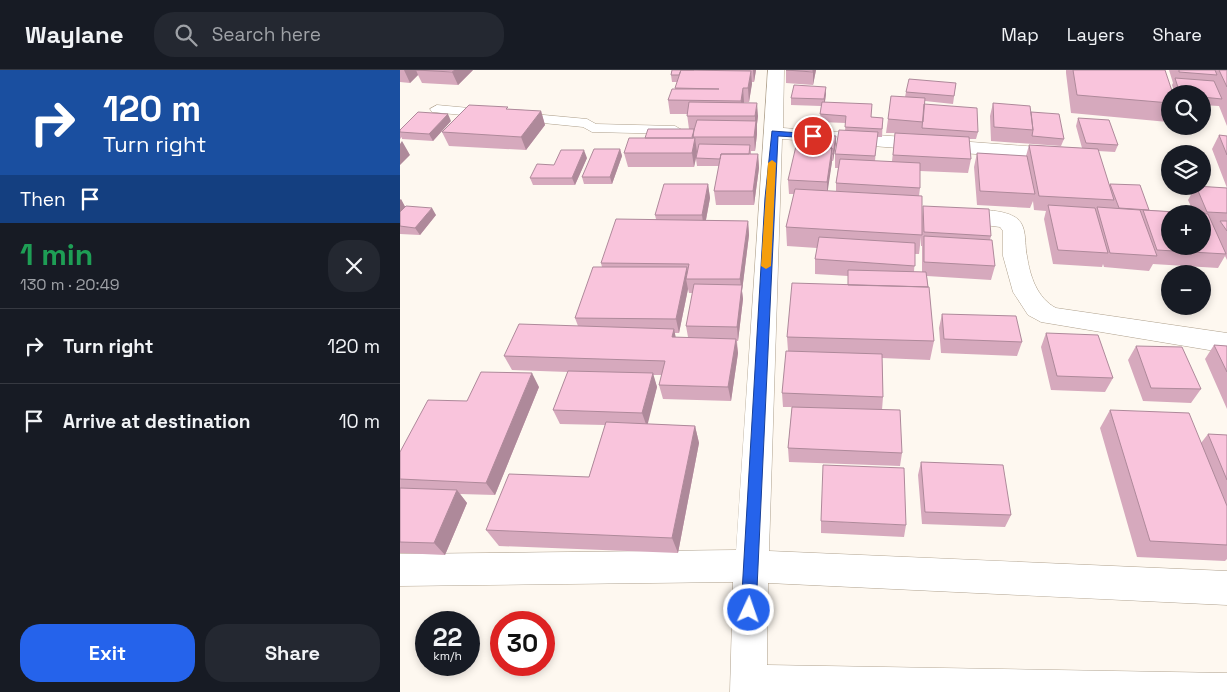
<!DOCTYPE html>
<html lang="en">
<head>
<meta charset="utf-8">
<style>
  :root { --surface:#171b24; --page:#242831; --text:#f1f3f6; --muted:#9ea1a6; --line:#363941; --accent:#2563eb }
  body { margin:0; font-family:"Space Grotesk",sans-serif; background:var(--page); color:var(--text); height:100vh; display:flex; flex-direction:column; font-size:19px; white-space:nowrap }
  * { box-sizing:border-box; margin:0 }
  p { font-size:16px; color:var(--muted) }
  .icon { flex:none; width:28px; height:28px; fill:none; stroke:currentColor; stroke-width:2; stroke-linecap:round; stroke-linejoin:round }
  .map { position:relative; flex:1; overflow:hidden }
  .side { display:flex; flex-direction:column; background:var(--surface); width:400px }
  .side>* { flex:none }
  .banner { background:#1a4fa0; color:#fff; overflow:hidden }
  .fabs { position:absolute; left:761px; top:15px; display:grid; gap:10px }
  .fabs a { display:grid; place-items:center; width:50px; height:50px; border-radius:50%; background:var(--surface); box-shadow:0 2px 8px #0003; font-size:25px }
  .speed { position:absolute; left:15px; top:541px; display:flex; gap:10px; font-size:25px; font-weight:700; text-align:center }
  .speed>* { display:grid; place-content:center; width:65px; height:65px; border-radius:50%; background:var(--surface); box-shadow:0 2px 8px #0003; line-height:1 }
  .speed small { font-size:12px; font-weight:400 }
  .speed .limit { border:8px solid #d22; background:#fff; color:#111 }
  .pin { position:absolute; display:grid; place-items:center; width:42px; height:42px; color:#fff; margin:-21px; border:2px solid #fff; border-radius:50%; box-shadow:0 1px 5px #0007 }
  .me { position:absolute; width:55px; margin:-28px; rotate:3deg; stroke-linejoin:round; filter:drop-shadow(0 0 4px #0008) }
  .turn { display:flex; align-items:center; gap:18px; height:105px; padding:0 20px; font-size:22px }
  .turn .icon { width:65px; height:65px; stroke-width:2.5 }
  .turn b { display:block; font-size:35px; line-height:42px }
  .then { display:flex; align-items:center; height:48px; padding:0 20px; background:#0003; gap:10px; font-size:19px }
  .round { display:grid; place-items:center; flex:none; width:52px; height:52px; border-radius:20px; background:var(--page) }
  .headline { display:flex; align-items:center; justify-content:space-between; height:85px; padding:0 20px }
  h1 { font-size:30px; font-weight:800; line-height:38px; color:#1e9e55 }
  .action { display:flex; gap:10px; margin-top:auto; padding:10px 20px }
  .action a { flex:1; height:58px; border-radius:20px; background:var(--accent); color:#fff; font-size:20px; font-weight:800; line-height:58px; text-align:center }
  .action a+a { background:var(--page); color:var(--text) }
  ul { padding:0; list-style:none }
  li { display:flex; align-items:center; gap:15px; height:75px; padding:0 20px; border-top:1px solid var(--line) }
  li div { flex:1 }
  li b { display:block; font-size:19px }
  li em { font-style:normal }
  header { display:flex; align-items:center; gap:30px; box-sizing:border-box; height:70px; padding:0 25px; background:var(--surface); border-bottom:1px solid var(--line) }
  header strong { font-size:24px }
  nav { display:flex; gap:28px; margin-inline-start:auto; font-size:18px }
  .search { width:350px; height:45px; background:var(--page); display:flex; align-items:center; gap:12px; box-sizing:border-box; padding:0 18px; border-radius:20px; color:var(--muted); font-size:19px }
  main { display:flex; flex:1; min-height:0 }
  .map>svg:first-child { display:block }
</style>
</head>
<body>
<header>
<strong>Waylane</strong>
<div class="search"><svg class="icon" aria-label="search" viewBox="0 0 24 24"><circle cx="10" cy="10" r="6"/><path d="M15 15l6 6"/></svg>Search here</div>
<nav><a>Map</a><a>Layers</a><a>Share</a></nav>
</header>
<main>
<section class="side">
<div class="banner">
<div class="turn"><svg class="icon" aria-label="right" viewBox="0 0 24 24"><path d="M7 20v-9h11M14 6l5 5-5 5"/></svg><div><b>120 m</b>Turn right</div></div>
<div class="then">Then<svg class="icon" aria-label="arrive" viewBox="0 0 24 24"><path d="M6 21V4h12l-3 4 3 4H6"/></svg></div>
</div>
<div class="headline"><div><h1>1 min</h1><p>130 m · 20:49</p></div><a class="round"><svg class="icon" aria-label="close" viewBox="0 0 24 24"><path d="M6 6l12 12M18 6L6 18"/></svg></a></div>
<ul>
<li><svg class="icon" aria-label="right" viewBox="0 0 24 24"><path d="M7 20v-9h11M14 6l5 5-5 5"/></svg><div><b>Turn right</b></div><em>120 m</em></li>
<li><svg class="icon" aria-label="arrive" viewBox="0 0 24 24"><path d="M6 21V4h12l-3 4 3 4H6"/></svg><div><b>Arrive at destination</b></div><em>10 m</em></li>
</ul>
<div class="action"><a>Exit</a><a>Share</a></div>
</section>
<div class="map">
<svg width="827" height="622" viewBox="0 0 827 622">
  <rect width="100%" height="100%" fill="#fef8f0"/>
  <g fill="none" stroke-linecap="round" stroke-linejoin="round">
    <defs>
      <path id="lane" d="M37,35l150,14 9,5 79,2 7,4 -7,4 -83,-2 -9,-5 -151,-15 -2,-3z"/>
      <path id="street" d="M368,0h16l-1,58 282,21 7,2 3,4 -3,4 -7,2 -283,-22 -13,412 458,20v34l-459,-22 -1,82 460,8v19h-497l3,-110 -333,4v-32l336,-4z
        M553,138c16,2 48,0 62,9 13,8 9,26 12,39 3,20 10,42 29,52l171,25v20l-186,-31 -13,-7 -15,-23 -10,-36v-25l-3,-4 -55,-7 -3,-5 3,-5z"/>
    </defs>
    <!-- lane casing -->
    <use href="#lane" stroke="#aea08c" stroke-width="1"/>
    <!-- street casing -->
    <use href="#street" stroke="#aea08c" stroke-width="1"/>
    <!-- lane -->
    <use href="#lane" fill="#fff" fill-rule="evenodd"/>
    <!-- street -->
    <use href="#street" fill="#fff" fill-rule="evenodd"/>
  </g>
  <!-- wall -->
  <path fill="#d6a9bd" fill-rule="evenodd" d="M0,0h73l-15,15 -36,-2 -4,-8 -8,8 -10,-1z
    M272,0h84l-2,12h-2l-3,20h-5v1l14,13 -1,8v10l-2,17h-4v3h7l1,14 -5,37h-38l-2,-14 5,-25h-22l-1,-7 -2,8h-66l-4,-14 21,-15 44,-9 -2,-15h-17l-2,-14 7,-11 2,-7h-5l-1,-7z
    M386,0h30l-3,15 -27,-2z
    M666,0h99l5,24v23l-2,5 -97,-9 -5,-40z
    M769,0h58v56l-8,-20 -17,-1v-11h-27l-3,-9 1,-2z
    M556,13l-3,21 -28,-3 -1,3 54,28 -2,7h-7l2,20 -3,14 -48,-2v17l-1,8 3,21 1,-11 68,30 -1,4 5,26 -4,14 -64,-4 7,65 -4,19 -48,-2 1,39 -1,13 20,43 -2,13 -111,-4 -1,-14 4,-41h-9l-1,-14 6,-42 -1,-14 61,-52v-9l-33,-2v-15l2,-11 -30,-2 -1,-19 8,-33h-5l-1,-14 48,-37 -3,18h-1l-5,30h9v-8l2,-15h-3v-14l10,-24 1,-7 -26,-1 1,-16 -30,-1v-7l35,-4 -1,8 46,15 12,1 -1,19h-5l-2,24h17l3,-28h-9l2,-14 17,-22 1,-5zM521,167v9h1v26h-8l1,-18h4z
    M593,33l38,9 33,27 -3,7 -70,-5 -1,-25z
    M109,39l32,2 4,14 -19,25 -77,-4 -7,-14z
    M678,48l40,27 -3,7 -17,-1 11,35 1,-2 39,26 45,3 -6,-13 8,-14 31,2 -15,-39 7,-14 8,1v124l-2,-4 -7,12 -65,-4 -4,7 -45,-4 -1,-3 -1,3 -49,-3 -9,-45 2,-8 -12,-1 -1,-9 -3,7 -53,-3 -3,-38 3,-14 49,3 3,-11 53,3 -6,-22z
    M51,51l-18,20 -31,-2v-2l-2,2v-9z
    M220,79l2,7 -10,28h-28l-2,-7z
    M187,88l-12,27h-42l-3,-7z
    M308,114l2,14 -4,22 42,1 1,14 -7,56 1,8 -5,42h-1l1,12 -7,48 -68,-2 -4,-14 3,-10h-9l4,12 -10,37 48,2 4,17 -21,110 -179,-7 -13,-16 103,-53 16,-52 -45,-1 -7,-14 15,-38 -56,-2 -8,-14 74,-30 -3,-8 27,-51 -1,-4 55,-44 -1,-4zM288,219l1,4h4l-7,33 2,11h-13v-4h4z
    M0,129l5,8 31,8 -16,20 -20,-1z
    M542,244l80,28 -5,14 -76,-3 -2,-25z
    M646,263l67,45 -8,14 -54,-2 -10,-43z
    M814,275l13,1v63l-22,-50z
    M736,276l65,43 -10,14 -48,-2 -15,-41z
    M139,317l-44,108 -35,-1 7,9 -22,52 -45,-2v-101l67,-51z
    M710,340l91,33 7,-9 19,1v124l-2,2 -88,-4 -37,-129z
    M521,392l90,53 -6,12 -83,-3 -4,-49z
    M421,451l85,4 -2,12 -83,-4z"/>
  <!-- shaded-wall -->
  <path fill="#ae899a" d="M4,0h20h-8l2,5 -8,8z
    M55,0h18l-15,15 -6,-13z
    M353,0h3l-2,12z
    M413,0h3l-3,15z
    M351,1l1,13 -3,18 -1,-14z
    M426,17v7l-2,13v-8z
    M343,18l1,14 -2,12 -1,-13z
    M357,33l1,13 -1,8v10l-2,17 -1,-14 1,-9v-12z
    M141,41l4,14 -19,25 -5,-13z
    M48,44l3,7 -18,20 -4,-7z
    M436,66v7l-3,18v-7z
    M295,68l2,14 -3,15 -2,-14z
    M2,71l8,14 -10,10v-21z
    M432,78v14l-5,34v-14z
    M220,79l2,7 -10,28 -2,-7z
    M184,80l3,8 -12,27 -3,-7z
    M358,84l1,14 -5,37 -1,-14z
    M308,114l2,14 -6,32 -2,-15z
    M1,129l8,15 -9,9v-23z
    M32,138l4,7 -16,20 -5,-7z
    M348,151l1,14 -7,56 1,8 -5,42 -1,-14 4,-40 -1,-8z
    M287,197l2,12h-3l2,10 -9,44 -3,-14z
    M274,259l3,14 -5,-6z
    M336,269l2,14 -7,48 -3,-14z
    M132,303l7,14 -44,108 -9,-12z
    M253,303l4,14 -10,40 -5,-14z
    M295,356l4,17 -21,110 -6,-15z
    M57,420l10,13 -22,52 -11,-12z"/>
  <!-- building -->
  <path fill="#f9c4dc" stroke="#ae899a" fill-rule="evenodd" d="M16,0h39l-3,2z
    M272,0h22h-13l-2,5h-8z
    M281,0l70,1 -3,17h-5l-2,13 -73,-1 4,-11h47l-44,-1z
    M386,0h27v2z
    M673,0h92l8,24h-3v9l-93,-8z
    M779,0h36l2,5 -38,-3z
    M819,0h8v17z
    M775,8l39,3 8,18 -20,-2v-3h-22z
    M509,9l47,4 -2,13 -48,-4z
    M394,15l32,2 -2,12 -33,-1z
    M491,26l34,2 -2,24 -35,-3z
    M289,32l68,1 -2,13h-68z
    M422,32l50,2 -1,13 12,1 -1,11 -37,-2 1,-11 -26,-2z
    M593,33l37,3 3,24 -39,-3z
    M524,34l53,4 1,24 -56,-4z
    M69,35l39,2 -2,2 35,2 -20,26 -79,-5z
    M18,42l30,2 -19,20 -29,-2v-2z
    M631,42l28,2 5,25 -32,-3 1,-6z
    M678,48l31,2 9,25 -32,-2z
    M297,50l59,1 -2,16h-62z
    M248,59h46l-1,9h-48z
    M439,60l39,2 -3,24 -40,-2z
    M495,63l74,4 2,22 -78,-4z
    M400,64l36,2 -3,18h-1v-6l-35,-2z
    M819,65l8,1v19z
    M229,68h66l-3,15h-68z
    M299,74l51,1 -1,9h-28l-1,5 -24,-1z
    M629,75l69,4 16,51 -75,-4z
    M396,76l36,2 -5,34 -39,-2z
    M194,79h26l-10,28h-28z
    M161,80h23l-12,28h-42l7,-14 17,1z
    M577,83l50,3 8,38 -55,-3z
    M321,84h37l-5,37h-39z
    M440,89l80,4v25l-84,-5z
    M264,114h44l-6,31h-47z
    M710,114l30,1 9,25 -30,-2z
    M796,116l31,2v25l-20,-1z
    M395,119l127,7v39l-136,-8z
    M648,135l47,3 13,45 -50,-3z
    M6,136l26,2 -17,20 -15,-2v-14z
    M523,136l66,3 2,27 -67,-4z
    M697,137l43,3 17,46 -47,-3z
    M743,140l65,4 18,40 -69,-4zM770,144h32v32h-32z
    M216,149l132,2 -8,58h-54l3,-15 -88,-1z
    M820,151h7v10z
    M524,166l68,4 3,26 -71,-4z
    M419,167l96,6v23l-100,-7z
    M193,197h94l-11,52 -101,-1z
    M448,200l78,2 2,15 -80,-2z
    M392,213l137,4 5,54 -147,-4z
    M294,214l48,1 -5,42 -51,-1z
    M542,244l74,2 6,26 -78,-3z
    M119,254l155,5 -2,8 64,2 -8,48 -69,-2 6,-24 -161,-5z
    M646,263l52,2 15,43 -56,-2z
    M814,275l13,1v26z
    M736,276l46,1 19,42 -50,-1z
    M386,281l96,3 1,43 -101,-4z
    M168,301l85,2 -11,40 -89,-3z
    M81,302l51,1 -46,110 -86,-4v-27l28,-52 39,1z
    M392,337l108,3 2,43 -114,-5z
    M710,340l79,3 38,93v39l-77,-4z
    M206,352l89,4 -23,112 -186,-8 23,-56 80,3z
    M808,364l19,1v45z
    M521,392l82,3 8,50 -86,-3z
    M423,395l81,3 2,57 -85,-4z
    M0,418l57,2 -23,53 -34,-1z"/>
  <!-- route -->
  <path fill="#2563eb" stroke="#184099" d="M372,61l41,3 4,2 -4,2 -35,-2 -22,474 -2,6 -5,2 -5,-2 -3,-6 24,-412z"/>
  <!-- slow -->
  <path fill="#f59e0b" d="M372,90l4,3 -5,103 -5,3 -5,-3 7,-103z"/>
</svg>
<div class="fabs">
<a><svg class="icon" aria-label="search" viewBox="0 0 24 24"><circle cx="10" cy="10" r="6"/><path d="M15 15l6 6"/></svg></a>
<a><svg class="icon" aria-label="layers" viewBox="0 0 24 24"><path d="M12 4l9 5-9 5-9-5zM3 14l9 5 9-5"/></svg></a>
<a>+</a>
<a>−</a>
</div>
<div class="speed"><div>22<small>km/h</small></div><div class="limit">30</div></div>
<div class="pin" style="left:413px;top:66px;background:#d93025"><svg class="icon" aria-label="arrive" viewBox="0 0 24 24"><path d="M6 21V4h12l-3 4 3 4H6"/></svg></div>
<svg class="me" style="left:349px;top:540px" viewBox="-20 -20 40 40"><circle r="17" fill="#2563eb" stroke="#fff" stroke-width="3"/><path d="M0-11L8 9 0 5-8 9z" fill="#fff"/></svg>
</div>
</main>
</body>
</html>
